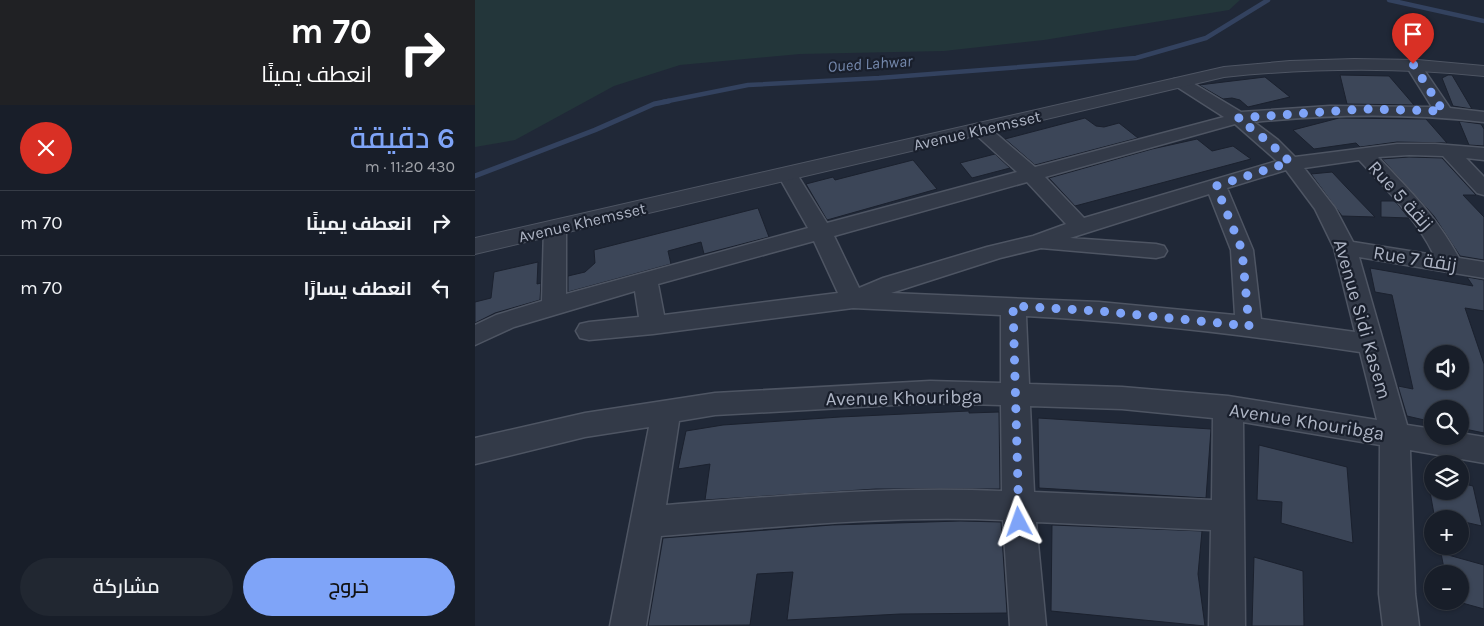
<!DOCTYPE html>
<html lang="ar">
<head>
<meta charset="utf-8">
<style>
  :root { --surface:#181e29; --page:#212731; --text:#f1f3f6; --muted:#9fa2a8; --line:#363c46; --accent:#7fa4f8 }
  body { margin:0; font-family:Karla,Cairo,sans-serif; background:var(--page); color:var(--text); direction:rtl; height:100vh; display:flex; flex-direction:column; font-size:19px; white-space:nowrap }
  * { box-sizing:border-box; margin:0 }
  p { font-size:16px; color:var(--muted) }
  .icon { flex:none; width:28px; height:28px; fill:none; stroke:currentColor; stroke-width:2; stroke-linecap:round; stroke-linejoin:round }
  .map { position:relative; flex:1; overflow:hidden; direction:ltr }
  .sheet { display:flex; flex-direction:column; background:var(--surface); width:475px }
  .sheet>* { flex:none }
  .banner { background:#202124; color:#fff; overflow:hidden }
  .fabs { position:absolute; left:949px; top:345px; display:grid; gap:10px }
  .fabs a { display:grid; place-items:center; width:45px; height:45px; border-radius:50%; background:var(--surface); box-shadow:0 1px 4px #0004,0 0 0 1px var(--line); font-size:25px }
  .pin { position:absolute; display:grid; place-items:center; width:42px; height:42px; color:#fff; margin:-51px -21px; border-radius:50% 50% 50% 0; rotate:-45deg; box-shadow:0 0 5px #0007 }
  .pin .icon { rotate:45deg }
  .me { position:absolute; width:55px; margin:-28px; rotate:356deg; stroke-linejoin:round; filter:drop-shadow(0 0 4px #0008) }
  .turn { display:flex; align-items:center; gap:18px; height:105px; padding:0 20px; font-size:22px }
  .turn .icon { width:65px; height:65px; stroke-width:2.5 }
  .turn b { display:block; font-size:35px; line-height:42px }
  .round { display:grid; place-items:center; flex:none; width:52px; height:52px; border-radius:26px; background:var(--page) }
  .summary { display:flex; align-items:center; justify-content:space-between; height:85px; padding:0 20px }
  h1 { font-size:30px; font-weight:600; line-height:38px; color:var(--accent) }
  .cta { display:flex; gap:10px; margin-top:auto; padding:10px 20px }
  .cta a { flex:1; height:58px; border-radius:30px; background:var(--accent); color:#111; font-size:20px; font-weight:600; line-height:58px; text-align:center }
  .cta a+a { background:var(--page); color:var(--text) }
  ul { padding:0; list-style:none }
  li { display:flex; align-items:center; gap:15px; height:65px; padding:0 20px; border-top:1px solid var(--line) }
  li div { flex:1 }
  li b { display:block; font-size:19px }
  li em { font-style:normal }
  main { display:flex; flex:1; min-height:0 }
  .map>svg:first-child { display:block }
</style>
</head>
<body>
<main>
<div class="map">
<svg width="1009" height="626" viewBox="0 0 1009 626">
  <rect width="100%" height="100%" fill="#202837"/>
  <!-- green -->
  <path fill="#23363a" d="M0,0h765l-11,10 -185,30 -100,11 -144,3 -120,11 -66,21 -99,54 -40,7z"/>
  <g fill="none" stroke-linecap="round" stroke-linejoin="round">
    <!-- stream-far1 -->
    <path stroke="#33425f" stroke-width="4.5" d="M914,0l95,21
      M188,102l85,-17 131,-7 257,-20 70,-20 62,-38"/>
    <!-- stream -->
    <path stroke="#33425f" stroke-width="5" d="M0,176l120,-46 59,-26 15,-3"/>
  </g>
  <!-- building -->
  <path fill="#3c4658" stroke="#1b212e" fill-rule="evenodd" d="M865,75l49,1 25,29 -67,-1z
    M973,75h4l20,34 -19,-3 -11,-28z
    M790,77l25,20 -42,10 -8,-7 -8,-2 -9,1 -24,-14z
    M610,118l11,8 8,1 15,-4 19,15 -103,27 -30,-26z
    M864,118l87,1 21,24 -50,-1 -37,5 -4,-4 -42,6 -21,-19z
    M984,121l22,3 3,5v17l-15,-1z
    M722,139l15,12 21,-5 18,13 -176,47 -26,-28 103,-29z
    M520,154l15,14 -38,10 -12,-15z
    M934,157l33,1 34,37h-13l21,22v43l-24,-4 -26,-40 -52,-57z
    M438,160l24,29 -110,31 -21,-36 27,-7 2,3z
    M857,172l16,17 27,28 -33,-1 -31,-42z
    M906,201h14l14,17 -28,-1z
    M283,208l11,29 -65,17 -3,-12 -33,9 3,13 -103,28v-16l17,-4 10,-9 -1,-13z
    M63,262l-1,22 4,-1 -1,17 -45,13 -20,10v-21l16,-4 3,-26z
    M895,268l103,18 -6,-9 17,3v31l-19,-3 19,56v69l-24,-5v-19h-27v13l-26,-6 -9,-30 15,3 -21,-94 -17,-3zM958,354h27v27h-27z
    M494,411v2l30,-1 1,77h-124l-171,11 5,-36 -32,5 8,-38 37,-6 117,-8z
    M563,418l173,11 -5,69 -167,-10z
    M784,445l88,22 6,76 -72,-20 1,-21 -25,-2z
    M952,475l6,1v15h27v-8l13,3 9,40 -22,-5v-2l-26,-5z
    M485,521l41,1 6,91 -107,1 -113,6 6,-48 -36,2 -7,51 -102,1 15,-88 169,-13z
    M577,525l150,6 -4,43 7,52 -154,-15z
    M966,553l43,12v44l-29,-8h5v-27h-15z
    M779,557l49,14 1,55h-52z"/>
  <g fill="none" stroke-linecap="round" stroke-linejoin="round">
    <defs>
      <path id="minor" d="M938,59l5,2 32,47 34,4v10c-77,-9 -153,-8 -230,0l24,18 17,17 102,-13h38l49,4v12l-18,-2 18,19v18l-7,-2 -34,-37 -34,-1 -31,2c32,34 59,60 81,101l25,4v16l-125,-21 48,168 26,4v7h27v-3l24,4v26l-74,-13 5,144 4,32h-36l-4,-32 1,-149 -137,-23 2,204h-36l2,-96 -175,-8 10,104h-36l-7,-106c-114,-5 -228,7 -342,16l-15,90h-36l39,-199 -64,10 -110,27v-26l110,-25 130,-20 215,-12 71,2v-68l-148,-7 -200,26 -64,6 -9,-2 -4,-7 4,-7 9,-2 50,-5 -4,-26 -121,36 -39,18v-20l21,-10 46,-14 2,-73 3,-5 8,-2 8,2 3,5v66l242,-66 -30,-53 3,-4 7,-2 7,2 32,52 190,-51 -43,-39 -3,-4 3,-4 6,-1 6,1 49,42 189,-50 -50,-32 -2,-3 2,-3h12l55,33 89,-6 102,1 -27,-43 3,-3zM760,124l42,37 -193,57 -39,-41zM884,160c28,30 57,58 75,95l-81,-13 -18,-34 -31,-40zM811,170l29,39 19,39 21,84 -94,-13 -8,-69 -26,-62zM552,182l39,42 -33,12 -46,11 -104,31 -24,10 -25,-52zM734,194l22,56 4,65 -136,-13 -208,-9 109,-35 41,-10 115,10 8,-2 3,-5 -3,-5 -8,-2 -86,-6zM339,241l24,52 -174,22 -6,-31zM551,316c112,6 223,19 334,36l17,68 -149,-24 -106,-9 -93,-3zM455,403l71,2 1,86c-112,-5 -224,5 -336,14l13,-84 36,-6zM555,406l92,3 91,9 -1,82 -178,-8z"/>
      <path id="tertiary" d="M879,59l64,1 66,6v10c-87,-9 -173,-8 -260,1l-749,177v-16l749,-171 66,-6z"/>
    </defs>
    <!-- minor casing -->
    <use href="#minor" stroke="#4e5563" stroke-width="3"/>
    <!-- tertiary casing -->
    <use href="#tertiary" stroke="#4e5563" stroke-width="2"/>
    <!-- minor -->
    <use href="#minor" fill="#333a48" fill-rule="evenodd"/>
    <!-- tertiary -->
    <use href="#tertiary" fill="#333a48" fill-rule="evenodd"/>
  </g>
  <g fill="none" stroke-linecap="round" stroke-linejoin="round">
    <!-- route -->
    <path stroke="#7fa4f8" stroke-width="9" stroke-dasharray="0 16.2" d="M544,522l-6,-216 86,5 150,15 -7,-76 -26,-64 74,-24 -19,-18 -33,-26 126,-9 79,2 -30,-47"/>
  </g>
  <g text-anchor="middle" stroke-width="4.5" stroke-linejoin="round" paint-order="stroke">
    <!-- far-water labels -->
    <g font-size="16" font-style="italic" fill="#7589ad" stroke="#191f2c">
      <text transform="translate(395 63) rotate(-4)" y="6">Oued Lahwar</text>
    </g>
    <!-- far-street labels -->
    <g font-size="16" fill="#aeb5c5" stroke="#191f2c">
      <text transform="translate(502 130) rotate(-13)" y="6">Avenue Khemsset</text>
      <text transform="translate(107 222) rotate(-13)" y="6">Avenue Khemsset</text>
    </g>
    <!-- street labels -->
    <g font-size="19" fill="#aeb5c5" stroke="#191f2c">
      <text transform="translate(926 195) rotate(48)" y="7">Rue 5 زنقة</text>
      <text transform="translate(940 258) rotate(9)" y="7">Rue 7 زنقة</text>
      <text transform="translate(888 319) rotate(74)" y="7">Avenue Sidi Kasem</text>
      <text transform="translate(429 397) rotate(-1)" y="7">Avenue Khouribga</text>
      <text transform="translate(832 421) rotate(9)" y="7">Avenue Khouribga</text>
    </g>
  </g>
</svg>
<div class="fabs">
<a><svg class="icon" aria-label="sound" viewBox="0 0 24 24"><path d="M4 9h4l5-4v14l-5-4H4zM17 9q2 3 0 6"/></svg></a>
<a><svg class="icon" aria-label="search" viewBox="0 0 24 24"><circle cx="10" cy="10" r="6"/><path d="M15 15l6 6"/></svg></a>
<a><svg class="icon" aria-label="layers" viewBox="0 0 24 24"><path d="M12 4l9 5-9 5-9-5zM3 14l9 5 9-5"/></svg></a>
<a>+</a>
<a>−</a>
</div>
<div class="pin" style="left:938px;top:64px;background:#d93025"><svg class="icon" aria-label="arrive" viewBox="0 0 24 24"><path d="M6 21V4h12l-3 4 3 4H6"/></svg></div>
<svg class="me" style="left:544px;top:522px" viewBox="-20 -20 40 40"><path d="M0-17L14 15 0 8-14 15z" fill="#7fa4f8" stroke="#fff" stroke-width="4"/></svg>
</div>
<section class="sheet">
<div class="banner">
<div class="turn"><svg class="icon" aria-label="right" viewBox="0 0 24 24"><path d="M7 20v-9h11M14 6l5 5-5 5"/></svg><div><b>70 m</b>انعطف يمينًا</div></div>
</div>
<div class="summary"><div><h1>6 دقيقة</h1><p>430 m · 11:20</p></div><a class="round" style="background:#d93025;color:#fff"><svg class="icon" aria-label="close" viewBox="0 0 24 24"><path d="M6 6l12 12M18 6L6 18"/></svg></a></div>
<ul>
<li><svg class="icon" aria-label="right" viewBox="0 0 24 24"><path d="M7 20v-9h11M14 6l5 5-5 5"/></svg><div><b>انعطف يمينًا</b></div><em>70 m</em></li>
<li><svg class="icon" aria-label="left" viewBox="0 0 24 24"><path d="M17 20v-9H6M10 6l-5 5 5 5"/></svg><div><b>انعطف يسارًا</b></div><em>70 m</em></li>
</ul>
<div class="cta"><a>خروج</a><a>مشاركة</a></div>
</section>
</main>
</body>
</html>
